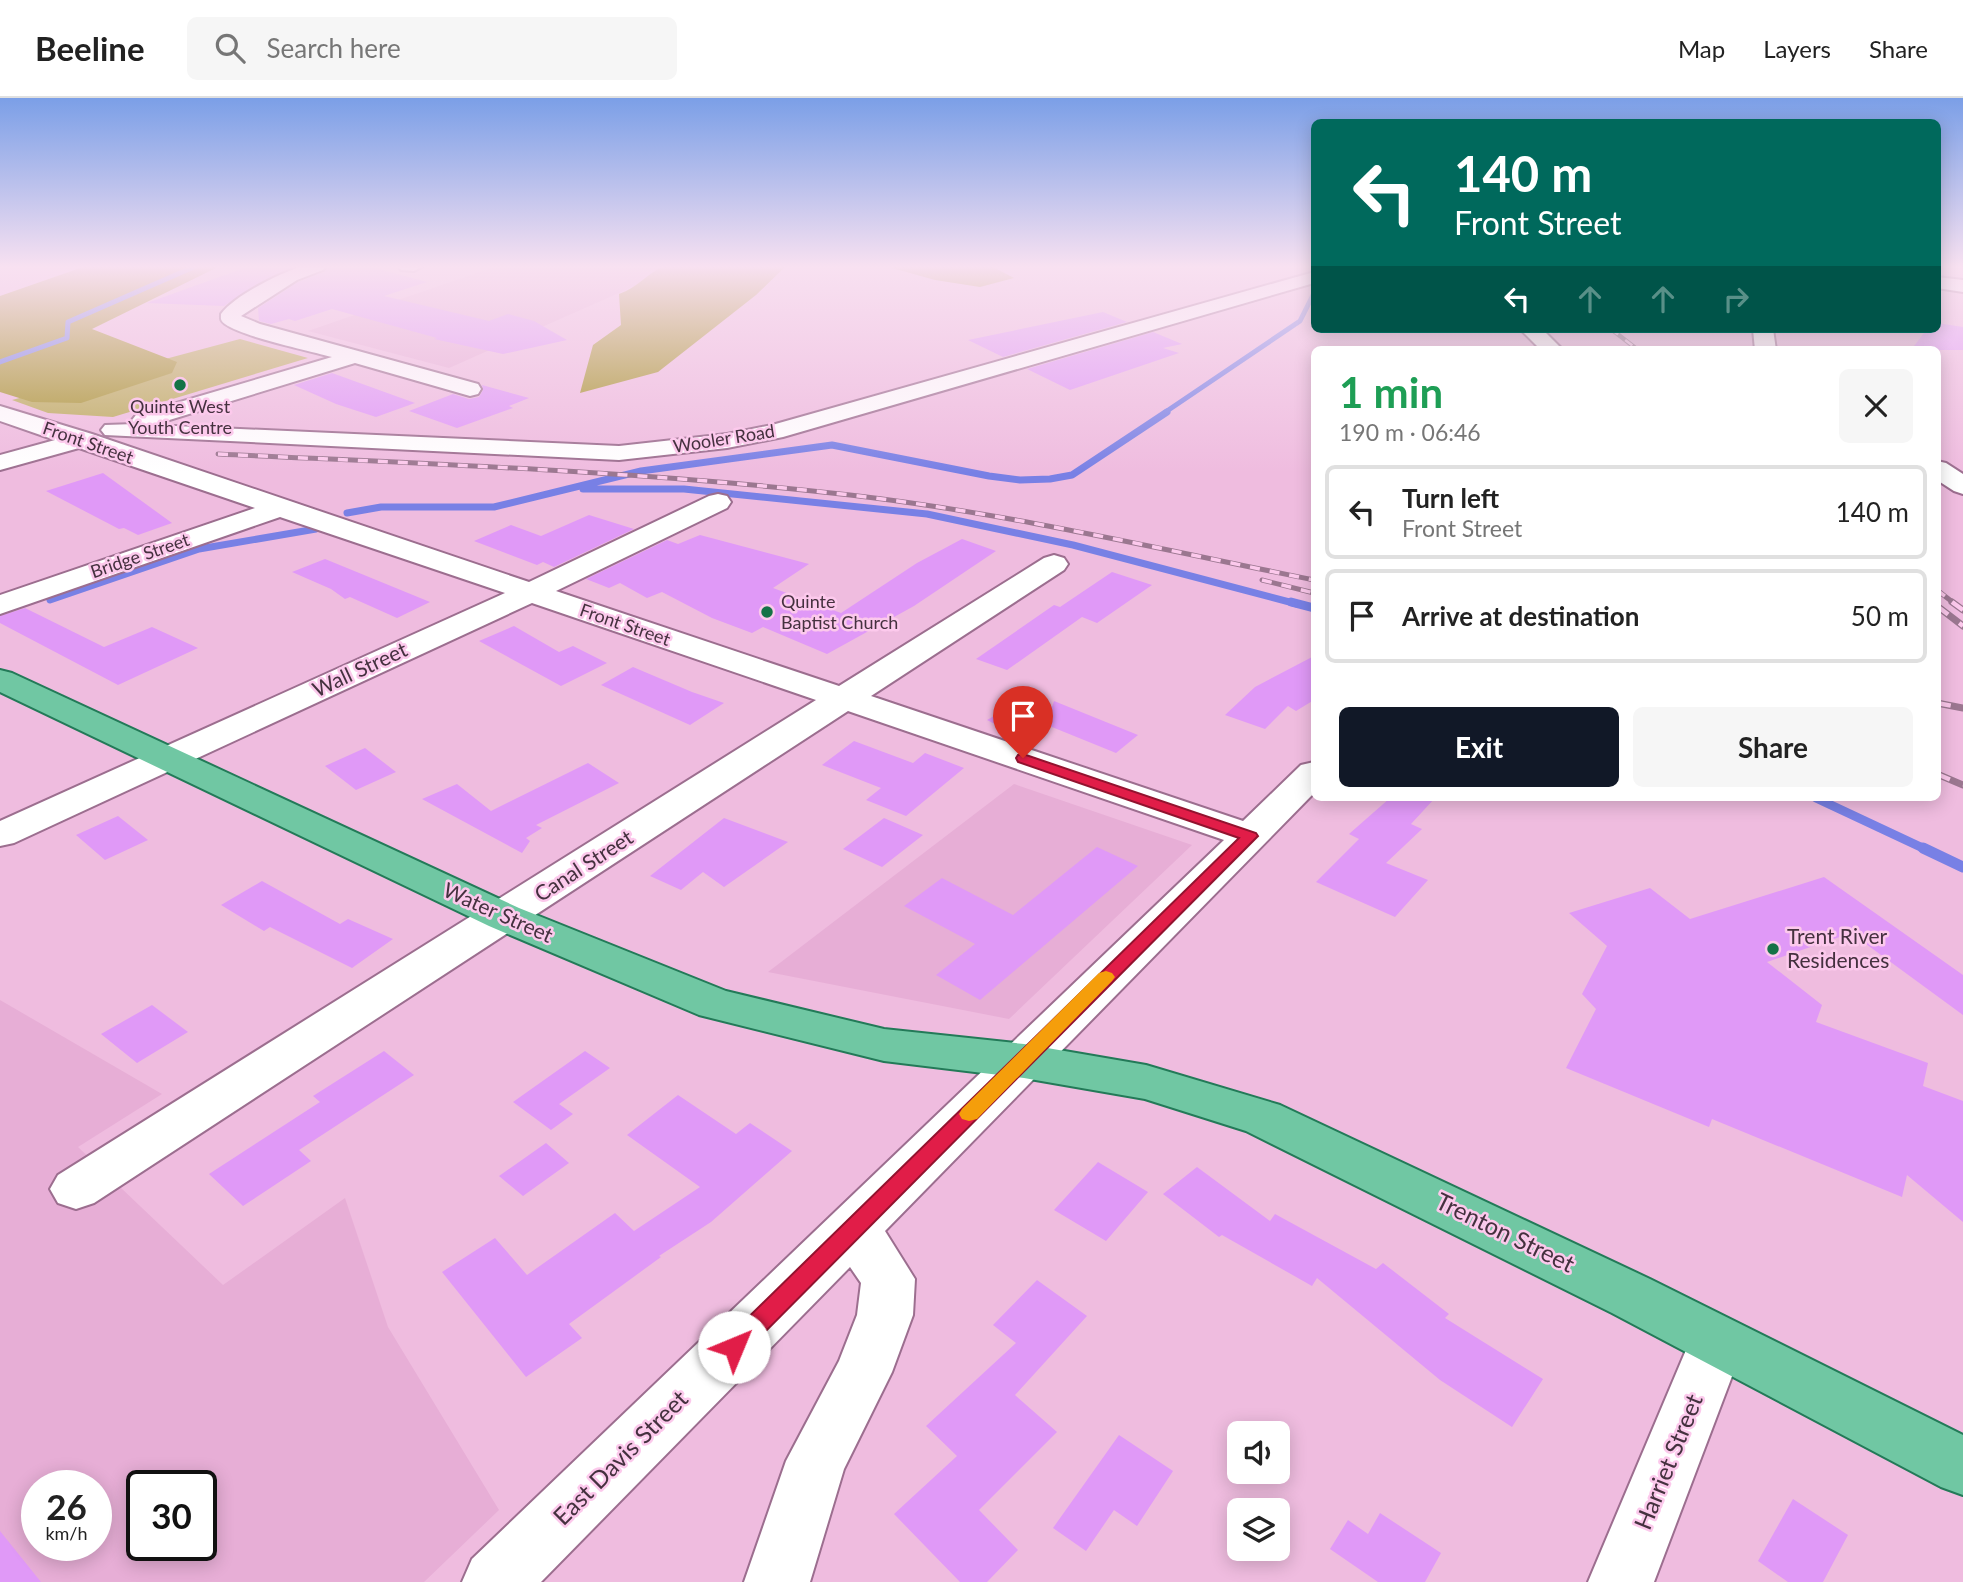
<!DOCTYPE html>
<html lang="en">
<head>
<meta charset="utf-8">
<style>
  :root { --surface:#fff; --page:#f6f6f6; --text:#222; --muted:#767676; --line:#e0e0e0; --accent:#111827 }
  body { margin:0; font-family:Lato,sans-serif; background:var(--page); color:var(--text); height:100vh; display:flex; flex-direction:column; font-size:26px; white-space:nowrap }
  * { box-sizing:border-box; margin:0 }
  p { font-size:23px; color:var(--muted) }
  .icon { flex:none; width:38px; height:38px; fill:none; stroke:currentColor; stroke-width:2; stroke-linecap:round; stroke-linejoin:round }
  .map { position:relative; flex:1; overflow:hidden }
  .panel { position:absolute; left:1311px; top:248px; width:630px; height:455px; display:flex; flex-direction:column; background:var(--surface); border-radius:10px; box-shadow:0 4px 18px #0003 }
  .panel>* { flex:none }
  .hud { position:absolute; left:1311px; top:21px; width:630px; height:214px; border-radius:10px; box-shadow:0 4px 18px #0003; background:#00695c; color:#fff; overflow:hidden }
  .controls { position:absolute; left:1227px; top:1323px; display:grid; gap:14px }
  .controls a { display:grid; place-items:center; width:63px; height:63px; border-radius:10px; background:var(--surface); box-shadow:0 4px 18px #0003; font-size:35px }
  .speed { position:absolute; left:21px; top:1372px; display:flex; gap:14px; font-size:35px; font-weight:700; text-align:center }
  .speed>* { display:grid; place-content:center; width:91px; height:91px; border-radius:50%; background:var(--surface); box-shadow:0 4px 18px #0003; line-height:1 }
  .speed small { font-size:18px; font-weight:400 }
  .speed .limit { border:4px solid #111; border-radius:10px; background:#fff; color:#111 }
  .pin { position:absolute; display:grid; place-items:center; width:60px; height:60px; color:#fff; margin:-72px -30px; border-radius:50% 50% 50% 0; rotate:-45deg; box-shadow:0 0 7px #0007 }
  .pin .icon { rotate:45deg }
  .me { position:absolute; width:77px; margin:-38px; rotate:45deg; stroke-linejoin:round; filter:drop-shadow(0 0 5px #0008) }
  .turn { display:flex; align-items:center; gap:24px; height:147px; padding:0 28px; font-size:32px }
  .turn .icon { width:91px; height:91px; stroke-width:2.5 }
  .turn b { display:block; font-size:49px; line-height:60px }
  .lanes { display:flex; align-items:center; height:66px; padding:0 28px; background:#0003; justify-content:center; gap:35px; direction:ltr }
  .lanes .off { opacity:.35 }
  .round { display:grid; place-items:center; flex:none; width:74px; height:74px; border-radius:10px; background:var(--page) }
  .overview { display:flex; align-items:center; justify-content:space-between; height:119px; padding:0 28px }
  h1 { font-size:42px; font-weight:700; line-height:52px; color:#1e9e55 }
  .action { display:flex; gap:14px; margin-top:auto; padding:14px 28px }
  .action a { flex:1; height:80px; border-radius:10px; background:var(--accent); color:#fff; font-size:28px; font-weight:700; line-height:80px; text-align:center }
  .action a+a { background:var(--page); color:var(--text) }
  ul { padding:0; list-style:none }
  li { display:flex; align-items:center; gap:21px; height:94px; margin:0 14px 10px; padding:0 14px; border:4px solid var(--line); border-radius:10px }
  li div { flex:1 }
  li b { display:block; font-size:26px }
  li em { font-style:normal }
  header { display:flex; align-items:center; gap:42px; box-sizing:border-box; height:98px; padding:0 35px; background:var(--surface); border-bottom:2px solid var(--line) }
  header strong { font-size:33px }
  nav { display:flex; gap:38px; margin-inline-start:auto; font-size:24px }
  .search { width:490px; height:63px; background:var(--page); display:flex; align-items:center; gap:18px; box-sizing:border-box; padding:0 24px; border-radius:10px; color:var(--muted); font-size:26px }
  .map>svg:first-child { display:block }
</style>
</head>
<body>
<header>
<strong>Beeline</strong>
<div class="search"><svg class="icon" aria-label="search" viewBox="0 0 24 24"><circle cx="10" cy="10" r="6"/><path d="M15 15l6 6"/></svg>Search here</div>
<nav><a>Map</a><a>Layers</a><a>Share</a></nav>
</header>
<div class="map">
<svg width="1963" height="1484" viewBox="0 0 1963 1484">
  <rect width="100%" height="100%" fill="#efbcdf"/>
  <!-- built -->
  <path fill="#e7aed6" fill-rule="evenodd" d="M497,168h183l-231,102 -141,-37z
    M1014,686l178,61 -183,174 -241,-47z
    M0,902l162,94 -84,53 145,138 122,-87 43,129 111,183 -75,72h-424zM37,1388h59v59h-59zM142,1388h59v59h-59z"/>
  <!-- green -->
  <path fill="#bcab5b" d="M240,241l68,19 -195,59 -65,-4 -36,-13z"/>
  <!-- forest -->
  <path fill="#a7932d" d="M86,168h134l-128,63 85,33 -5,11 -91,30 -49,-1 -32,-10v-96z
    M663,168h123l-30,29 -98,77 -78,21 13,-48 28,-20 -2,-31c19,-7 27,-19 44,-28z
    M885,168h106l23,12 -34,9 -45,-7z"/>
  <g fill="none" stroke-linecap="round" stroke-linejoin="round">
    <!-- stream-far3 -->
    <path stroke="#7880e5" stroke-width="5" d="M0,264l67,-24 1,-16 128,-56
      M1164,315l136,-92 14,-28"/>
    <!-- stream-far2 -->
    <path stroke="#7880e5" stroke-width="7" d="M583,391h101l243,25 146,31 224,59
      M347,415l34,-6h113l147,-36 191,-26 157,31 31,4 30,-1 22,-4 95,-63
      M50,502l149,-51 117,-20"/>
    <!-- stream-far1 -->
    <path stroke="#7880e5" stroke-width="9" d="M1291,504l23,6
      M1816,700l111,52"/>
    <!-- stream -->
    <path stroke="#7880e5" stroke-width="11" d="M1923,750l40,19"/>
  </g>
  <!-- building -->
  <path fill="#e099f7" d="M250,168h45l-38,18 -33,22 -77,-3z
    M329,168h38l60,16 -43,14 105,25 19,-7 26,7 33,19 -64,14 -69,-15 3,-1 -105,-29 -37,12 -6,-2 -18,5 -12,-3 -1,-13 40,-26 26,-10z
    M1103,214l24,10 -124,35 -35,-17z
    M1937,225l26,4v23h-52l16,-21h10z
    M1153,234l29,12 -19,4 16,5 -109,37 -43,-21z
    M332,275l83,30 -39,14 -40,-13 -42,-19z
    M482,287l47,13 -20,8 4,2 -56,20 -48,-17 44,-17 16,5 10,-2 4,-7z
    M103,375l69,50 -34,12 -14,-7 -5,1 -73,-38z
    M589,417l45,14 -80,38 -11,-5 -6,3 -63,-24 37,-16 30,11z
    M700,437l109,29 -36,24 68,25 76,-50 45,-24 34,12 -82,55 -87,48 -64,-27 -11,6 -40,-15 -50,-26 -15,6 -27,-15 -11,5 -23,-9 81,-39 11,4z
    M325,461l105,43 -33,16 -47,-21 -5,2 -14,-10 -39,-17z
    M1112,474l40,13 -55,38 -15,-6 -75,53 -31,-11 78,-54 6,2z
    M25,510l79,39 48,-20 46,21 -80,37 -118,-62v-7z
    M514,528l45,26 14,-6 34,17 -46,23 -82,-45z
    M1314,558v44l-18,11 -8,-5 -23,23 -40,-14 30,-28z
    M633,569l59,25 32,11 -34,22 -89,-40z
    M1029,598l23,11 2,-6 84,34 -22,18 -69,-28 -23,14 -37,-19z
    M854,643l59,22 12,-10 39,15 -58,48 -40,-16 15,-12 -59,-23z
    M365,650l31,24 -40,18 -31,-24z
    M588,665l31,20 -83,42 6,3 -16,10 4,3 -8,12 -100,-54 35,-15 34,27z
    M1390,700h45l-24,26 11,5 -36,34 42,17 -33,37 -79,-35 43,-43 -10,-5z
    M118,718l30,24 -43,20 -29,-25z
    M724,720l64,24 -64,45 -21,-15 -22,18 -31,-14z
    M884,720l39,17 -41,32 -39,-18z
    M1097,749l41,19 -158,134 -44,-25 39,-31 -71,-38 38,-28 71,37z
    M1824,779l139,98v40l-112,-82 -84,29 55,43 -6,17 112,41 -5,23 40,15v121l-56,-47 -5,22 -190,-78 -3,8 -143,-59 30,-59 -14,-15 25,-48 -38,-33 81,-25 40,31z
    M262,783l78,43 8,-5 45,20 -41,29 -82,-41 -6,4 -43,-26z
    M152,907l36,27 -51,31 -36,-29z
    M384,953l30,24 -115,75 12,11 -68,45 -34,-32 111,-72 -7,-6z
    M585,953l25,17 -51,36 14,10 -22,16 -38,-28z
    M678,997l58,39 14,-11 42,28 -81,71 -52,34 2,1 -92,67 13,14 -56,39 -84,-105 53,-34 32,37 88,-62 19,18 66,-44 -73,-52z
    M546,1045l23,20 -46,33 -24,-20z
    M1098,1064l50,30 -42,49 -52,-31z
    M1197,1069l73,54 5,-7 101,55 7,-6 66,51 -4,4 98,61 -31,48 -72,-47 -123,-102 -5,8 -90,-51 -3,2 -56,-43z
    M1037,1182l50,36 -72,79 42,37 -78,78 39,40 -31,32h-27l-66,-68 63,-58 -31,-30 90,-83 -23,-18z
    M1119,1337l54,36 -36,55 -23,-16 -28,41 -33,-23z
    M1793,1401l55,36 -25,47h-35l-30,-21z
    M1380,1415l61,40 -16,29h-47l-48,-33 18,-29 20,14z
    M0,1433l41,51h-41z"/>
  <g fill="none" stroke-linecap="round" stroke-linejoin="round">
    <defs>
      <path id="minor" d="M302,168h24l-3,4 -26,10 -56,36 19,8 218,60 3,5 -3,5 -8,2 -115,-33 -202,62 466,21 108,-12 45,-9 542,-153v11l-531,154 -56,11 -108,12 -514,-25 -4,-5 4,-5 30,-1 -3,-4 4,-5 196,-58c-25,-7 -89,-20 -107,-33 -5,-4 -4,-5 -4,-10 14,-19 58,-40 81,-48z
        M398,168h25l-9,5 -13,-1z
        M1937,179l26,3v12l-26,-4z
        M1520,231h22l21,21h-22z
        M1753,231h20l3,21h-21z
        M0,308l92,28 437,148 180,-86 9,-2 9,2 4,6 -4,6 -171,83 283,95 205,-128 10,-3 10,3 4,6 -4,6 -193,126 372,125 58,-56 13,-3v31l-429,438 30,48 -2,36 -21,57 -48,97 -34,113h-66l42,-121 53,-100 18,-46 4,-32 -11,-16 -309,315h-79l10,-23 752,-719 -376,-129 -754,492 -18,6 -18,-6 -8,-14 8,-14 758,-475 -284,-97 -518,240 -14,3v-25l505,-228 -225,-76 -280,97v-19l255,-87 -176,-60 -79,22v-15l55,-15 -55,-19z
        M1937,363l9,2 17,11v20l-9,-3 -17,-11z
        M1717,1219l20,7 8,18 -91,240h-66l109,-258z"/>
      <path id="major" d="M0,572l12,3 507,235 207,83 158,38 140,15 122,21 134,40 370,174 313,156v60l-22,-8 -329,-174 -366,-182 -101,-32 -121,-21 -140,-17 -185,-46 -210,-89 -489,-234z"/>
    </defs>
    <!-- minor casing -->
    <use href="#minor" stroke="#9c6e8f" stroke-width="4"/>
    <!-- major casing -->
    <use href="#major" stroke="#237a58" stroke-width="4"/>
    <!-- minor -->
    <use href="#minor" fill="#fff" fill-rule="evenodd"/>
    <!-- major -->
    <use href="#major" fill="#70c7a3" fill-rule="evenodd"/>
    <defs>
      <path id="rail-far2" d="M1611,231l27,21"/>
      <path id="rail-far1" d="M218,356c211,10 422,17 632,41 156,18 310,54 464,85
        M1262,482l52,13
        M1937,492l18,14"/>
      <path id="rail" d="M1952,504l11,8
        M1937,508l26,20
        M1937,605l26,5
        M1937,676l26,11"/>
    </defs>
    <!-- rail-far2 casing -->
    <use href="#rail-far2" stroke="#9b7790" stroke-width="4.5"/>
    <!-- rail-far1 casing -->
    <use href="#rail-far1" stroke="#9b7790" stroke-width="5"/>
    <!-- rail casing -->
    <use href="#rail" stroke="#9b7790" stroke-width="7"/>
    <!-- rail-far2 -->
    <use href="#rail-far2" stroke="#fcc9ec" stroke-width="2.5" stroke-dasharray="9" stroke-linecap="butt"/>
    <!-- rail-far1 -->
    <use href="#rail-far1" stroke="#fcc9ec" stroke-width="3.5" stroke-dasharray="10" stroke-linecap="butt"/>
    <!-- rail -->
    <use href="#rail" stroke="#fcc9ec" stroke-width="4.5" stroke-dasharray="14" stroke-linecap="butt"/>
  </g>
  <!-- sky -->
  <linearGradient id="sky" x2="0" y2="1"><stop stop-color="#7b9fe7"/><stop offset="0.45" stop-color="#f8e1f1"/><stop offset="1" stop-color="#f8e1f1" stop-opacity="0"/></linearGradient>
  <rect width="1963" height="375" fill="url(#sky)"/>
  <!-- route -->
  <path fill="#e11d48" stroke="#92132f" stroke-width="2" d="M1023,656l233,79 2,3 -515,518 -9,3 -8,-3 -3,-7 3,-8 513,-501 -221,-76 -2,-4 2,-3z"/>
  <!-- slow -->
  <path fill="#f59e0b" d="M1106,873l6,2 3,4 -3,4 -135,138 -8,2 -7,-2 -3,-5 3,-5 137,-136z"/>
  <!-- markers -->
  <g fill="#147247" stroke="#fcc9ec" stroke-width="2.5">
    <circle cx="180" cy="287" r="7"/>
    <circle cx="767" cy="514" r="7"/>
    <circle cx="1773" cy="851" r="7"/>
  </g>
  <g text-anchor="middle" stroke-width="5" stroke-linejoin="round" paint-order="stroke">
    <!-- far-poi labels -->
    <g font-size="18" fill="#45313f" stroke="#fcc9ec">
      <text x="180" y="315">Quinte West<tspan x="180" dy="21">Youth Centre</tspan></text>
      <text x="781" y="510" text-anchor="start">Quinte<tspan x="781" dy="21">Baptist Church</tspan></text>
    </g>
    <!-- far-street labels -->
    <g font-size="18" fill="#45313f" stroke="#fcc9ec">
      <text transform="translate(724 341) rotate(-9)" y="6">Wooler Road</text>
      <text transform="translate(88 345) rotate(19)" y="6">Front Street</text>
      <text transform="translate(140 458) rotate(-19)" y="6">Bridge Street</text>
      <text transform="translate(625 527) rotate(19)" y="6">Front Street</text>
    </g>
    <!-- street labels -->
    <g font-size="21" fill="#45313f" stroke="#fcc9ec">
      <text transform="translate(360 572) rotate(-25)" y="7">Wall Street</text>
      <text transform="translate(584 768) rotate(-33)" y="7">Canal Street</text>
      <text transform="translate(498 815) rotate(24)" y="7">Water Street</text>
    </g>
    <!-- poi labels -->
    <g font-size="21" fill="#45313f" stroke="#fcc9ec" text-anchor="start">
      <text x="1787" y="846">Trent River<tspan x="1787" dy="24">Residences</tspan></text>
    </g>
    <!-- near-street labels -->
    <g font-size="24" fill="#45313f" stroke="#fcc9ec">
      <text transform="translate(1505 1135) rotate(26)" y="8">Trenton Street</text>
      <text transform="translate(621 1360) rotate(-45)" y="8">East Davis Street</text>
      <text transform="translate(1669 1364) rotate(-68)" y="8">Harriet Street</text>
    </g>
  </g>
</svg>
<div class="controls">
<a><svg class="icon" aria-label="sound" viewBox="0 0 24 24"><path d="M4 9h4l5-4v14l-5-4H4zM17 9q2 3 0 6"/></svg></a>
<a><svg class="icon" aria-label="layers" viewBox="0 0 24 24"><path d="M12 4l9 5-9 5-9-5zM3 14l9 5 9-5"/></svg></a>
</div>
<div class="speed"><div>26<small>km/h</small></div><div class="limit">30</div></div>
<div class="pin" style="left:1023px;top:660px;background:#d93025"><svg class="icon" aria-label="arrive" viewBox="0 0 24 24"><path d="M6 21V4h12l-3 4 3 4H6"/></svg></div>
<svg class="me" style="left:734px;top:1249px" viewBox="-20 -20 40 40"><circle r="19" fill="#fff"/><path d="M0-13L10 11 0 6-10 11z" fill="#e11d48"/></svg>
<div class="hud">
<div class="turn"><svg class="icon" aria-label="left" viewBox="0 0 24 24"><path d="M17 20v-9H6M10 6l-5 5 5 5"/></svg><div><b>140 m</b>Front Street</div></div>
<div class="lanes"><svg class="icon" aria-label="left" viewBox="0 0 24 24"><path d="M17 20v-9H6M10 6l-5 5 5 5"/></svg><svg class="icon off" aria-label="ahead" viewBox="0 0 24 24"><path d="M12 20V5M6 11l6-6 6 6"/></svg><svg class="icon off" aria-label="ahead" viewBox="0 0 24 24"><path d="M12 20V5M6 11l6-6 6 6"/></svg><svg class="icon off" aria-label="right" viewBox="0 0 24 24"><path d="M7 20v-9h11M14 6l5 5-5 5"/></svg></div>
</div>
<section class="panel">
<div class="overview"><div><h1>1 min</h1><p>190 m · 06:46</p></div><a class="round"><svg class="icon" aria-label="close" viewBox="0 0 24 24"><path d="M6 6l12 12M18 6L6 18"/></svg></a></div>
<ul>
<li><svg class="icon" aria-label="left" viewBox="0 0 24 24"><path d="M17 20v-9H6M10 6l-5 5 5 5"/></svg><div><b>Turn left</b><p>Front Street</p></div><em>140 m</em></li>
<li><svg class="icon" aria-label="arrive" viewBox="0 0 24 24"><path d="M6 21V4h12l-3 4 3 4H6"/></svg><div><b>Arrive at destination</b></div><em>50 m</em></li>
</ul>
<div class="action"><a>Exit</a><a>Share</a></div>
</section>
</div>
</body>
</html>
